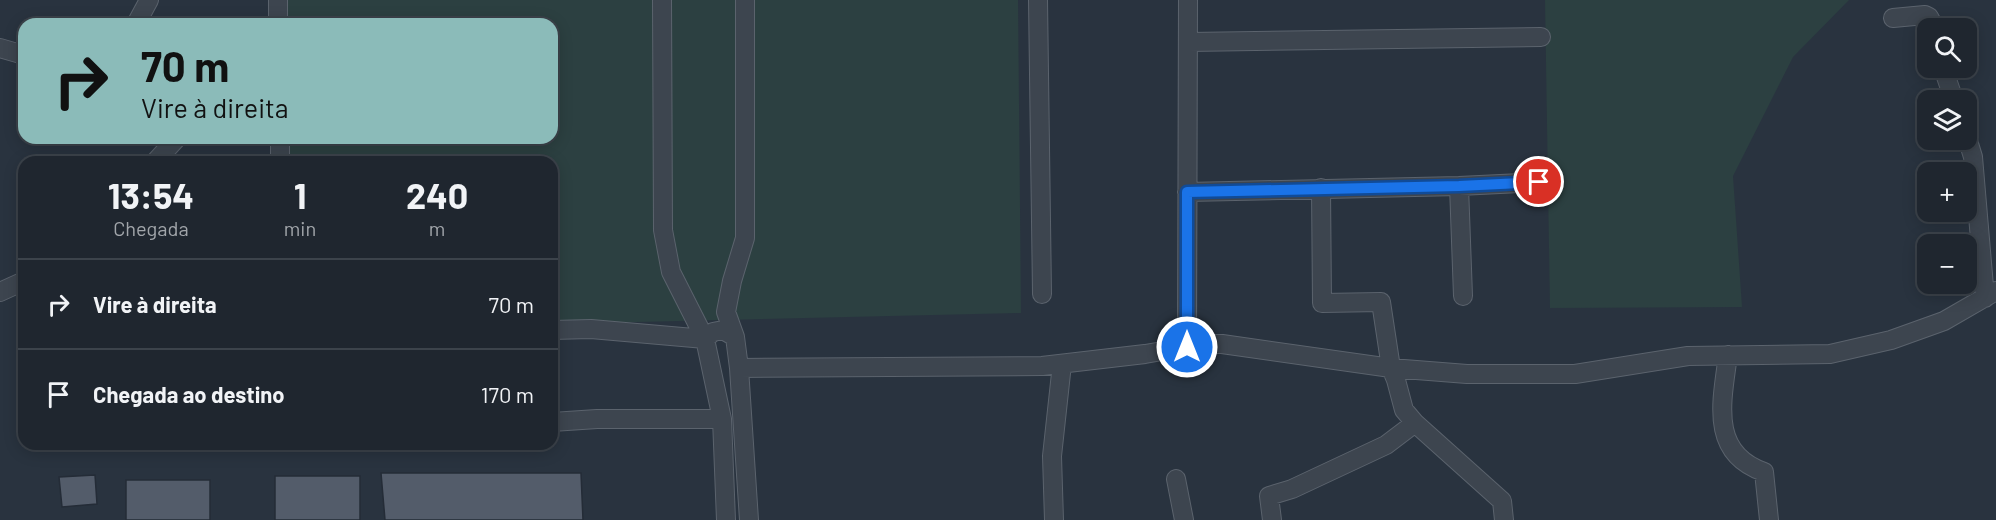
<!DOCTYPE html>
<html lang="pt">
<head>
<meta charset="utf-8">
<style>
  :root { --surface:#1f262f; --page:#272e37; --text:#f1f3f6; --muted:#a1a5aa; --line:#3c434b }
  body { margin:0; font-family:Barlow,sans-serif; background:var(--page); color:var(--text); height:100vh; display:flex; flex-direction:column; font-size:22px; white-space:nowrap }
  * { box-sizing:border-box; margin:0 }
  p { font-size:20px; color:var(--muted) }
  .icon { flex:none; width:33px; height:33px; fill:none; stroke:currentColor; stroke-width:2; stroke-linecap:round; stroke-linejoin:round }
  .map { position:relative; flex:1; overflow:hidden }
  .drawer { position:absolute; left:18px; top:156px; width:540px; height:294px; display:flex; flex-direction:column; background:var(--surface); border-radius:18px; box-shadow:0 3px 15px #0003,0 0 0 2px var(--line) }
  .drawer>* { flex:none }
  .banner { position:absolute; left:18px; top:18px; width:540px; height:126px; border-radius:18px; box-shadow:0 3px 15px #0003,0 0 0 2px var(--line); background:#8bbbb9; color:#111; overflow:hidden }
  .buttons { position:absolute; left:1917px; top:18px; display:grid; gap:12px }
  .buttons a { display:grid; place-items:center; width:60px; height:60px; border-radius:12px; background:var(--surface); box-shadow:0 3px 15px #0003,0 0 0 2px var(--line); font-size:30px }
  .pin { position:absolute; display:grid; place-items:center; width:51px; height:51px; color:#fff; margin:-26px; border:3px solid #fff; border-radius:50%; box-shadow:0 2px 6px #0007 }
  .me { position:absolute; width:66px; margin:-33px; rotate:0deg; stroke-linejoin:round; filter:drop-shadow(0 0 4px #0008) }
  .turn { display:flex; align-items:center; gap:21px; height:126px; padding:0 24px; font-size:27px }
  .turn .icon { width:78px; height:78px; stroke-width:2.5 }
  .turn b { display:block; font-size:42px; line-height:51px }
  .eta { display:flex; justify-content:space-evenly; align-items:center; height:102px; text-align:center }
  .eta b { font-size:36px; font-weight:700; line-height:42px }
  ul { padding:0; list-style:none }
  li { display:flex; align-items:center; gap:18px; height:90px; padding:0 24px; border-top:2px solid var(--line) }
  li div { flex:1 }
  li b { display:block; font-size:22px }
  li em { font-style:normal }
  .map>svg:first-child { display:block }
</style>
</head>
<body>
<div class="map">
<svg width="1996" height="520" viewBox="0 0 1996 520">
  <rect width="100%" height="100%" fill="#29333f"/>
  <!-- green -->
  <path fill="#2c4041" d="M283,0h735l3,313 -469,11v-162h-267v-24h267v-114h-269z
    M1545,0h304l-56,57 -60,119 9,131 -192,1z"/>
  <!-- building -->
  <path fill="#535c6a" stroke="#242c37" stroke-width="1.5" d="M381,473h200l2,47h-198z
    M95,475l2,29 -35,3 -3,-30z
    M275,476h85v44h-85z
    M126,480h84v40h-84z"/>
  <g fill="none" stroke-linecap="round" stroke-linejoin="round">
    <defs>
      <path id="minor" d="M278,0v24
        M662,0l1,230 8,42 34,67 17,80 4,101
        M745,0v238l-13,43 -6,31 9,25 4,31 10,152
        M1038,0l4,294
        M1893,18l32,-3 4,2 6,11
        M136,24l13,-24
        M1189,42l352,-5
        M0,48l24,7
        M1943,68l11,32
        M1966,134l7,23 12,141
        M155,162l22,-24
        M280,162v-24
        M1459,186l4,110
        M1321,188l1,115 59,-1 10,66 5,12 8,30 11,13 87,78 2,19
        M1187,192l272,-6 80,-4
        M0,292l24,-11
        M552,330l39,-1 114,10 8,-7 10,-2 12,7
        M1187,347l1,-347
        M1728,355c-6,46 -19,98 36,117l5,48
        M739,368l303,-2 103,-12 58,-10h19l169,24 76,6h108l113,-18 142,-2 61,-14 53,-19 52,-30
        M552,422l45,-3h125
        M1176,479l8,41
        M1054,520l-2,-64 10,-92
        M1272,520l-3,-24 23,-7 94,-44 29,-22"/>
    </defs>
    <!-- minor casing -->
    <use href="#minor" stroke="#5b636d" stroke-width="20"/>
    <!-- minor -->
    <use href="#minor" stroke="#3d454f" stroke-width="18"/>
  </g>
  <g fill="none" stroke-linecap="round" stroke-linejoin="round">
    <defs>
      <path id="route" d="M1187,347v-155l272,-6 80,-4"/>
    </defs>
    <!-- route casing -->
    <use href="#route" stroke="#114b97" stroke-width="15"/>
    <!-- route -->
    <use href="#route" stroke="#1a73e8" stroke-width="10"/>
  </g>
</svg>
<div class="buttons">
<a><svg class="icon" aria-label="search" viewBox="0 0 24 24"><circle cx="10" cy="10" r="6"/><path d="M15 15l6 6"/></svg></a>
<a><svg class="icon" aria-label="layers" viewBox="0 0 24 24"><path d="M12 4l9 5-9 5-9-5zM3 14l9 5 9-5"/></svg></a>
<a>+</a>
<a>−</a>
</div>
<div class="pin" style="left:1539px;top:182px;background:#d93025"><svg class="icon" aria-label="arrive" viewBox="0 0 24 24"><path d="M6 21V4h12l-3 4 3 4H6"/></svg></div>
<svg class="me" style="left:1187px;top:347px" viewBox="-20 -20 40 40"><circle r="17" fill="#1a73e8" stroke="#fff" stroke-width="3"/><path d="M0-11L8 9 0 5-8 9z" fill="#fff"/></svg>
<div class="banner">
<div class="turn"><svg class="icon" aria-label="right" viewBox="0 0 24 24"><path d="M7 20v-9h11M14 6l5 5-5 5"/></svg><div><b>70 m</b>Vire à direita</div></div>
</div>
<section class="drawer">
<div class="eta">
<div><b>13:54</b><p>Chegada</p></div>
<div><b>1</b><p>min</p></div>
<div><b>240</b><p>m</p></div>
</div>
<ul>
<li><svg class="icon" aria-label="right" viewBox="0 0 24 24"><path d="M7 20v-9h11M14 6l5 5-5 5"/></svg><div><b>Vire à direita</b></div><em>70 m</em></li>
<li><svg class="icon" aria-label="arrive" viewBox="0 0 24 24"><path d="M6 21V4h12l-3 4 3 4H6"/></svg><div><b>Chegada ao destino</b></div><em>170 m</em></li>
</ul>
</section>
</div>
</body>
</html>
